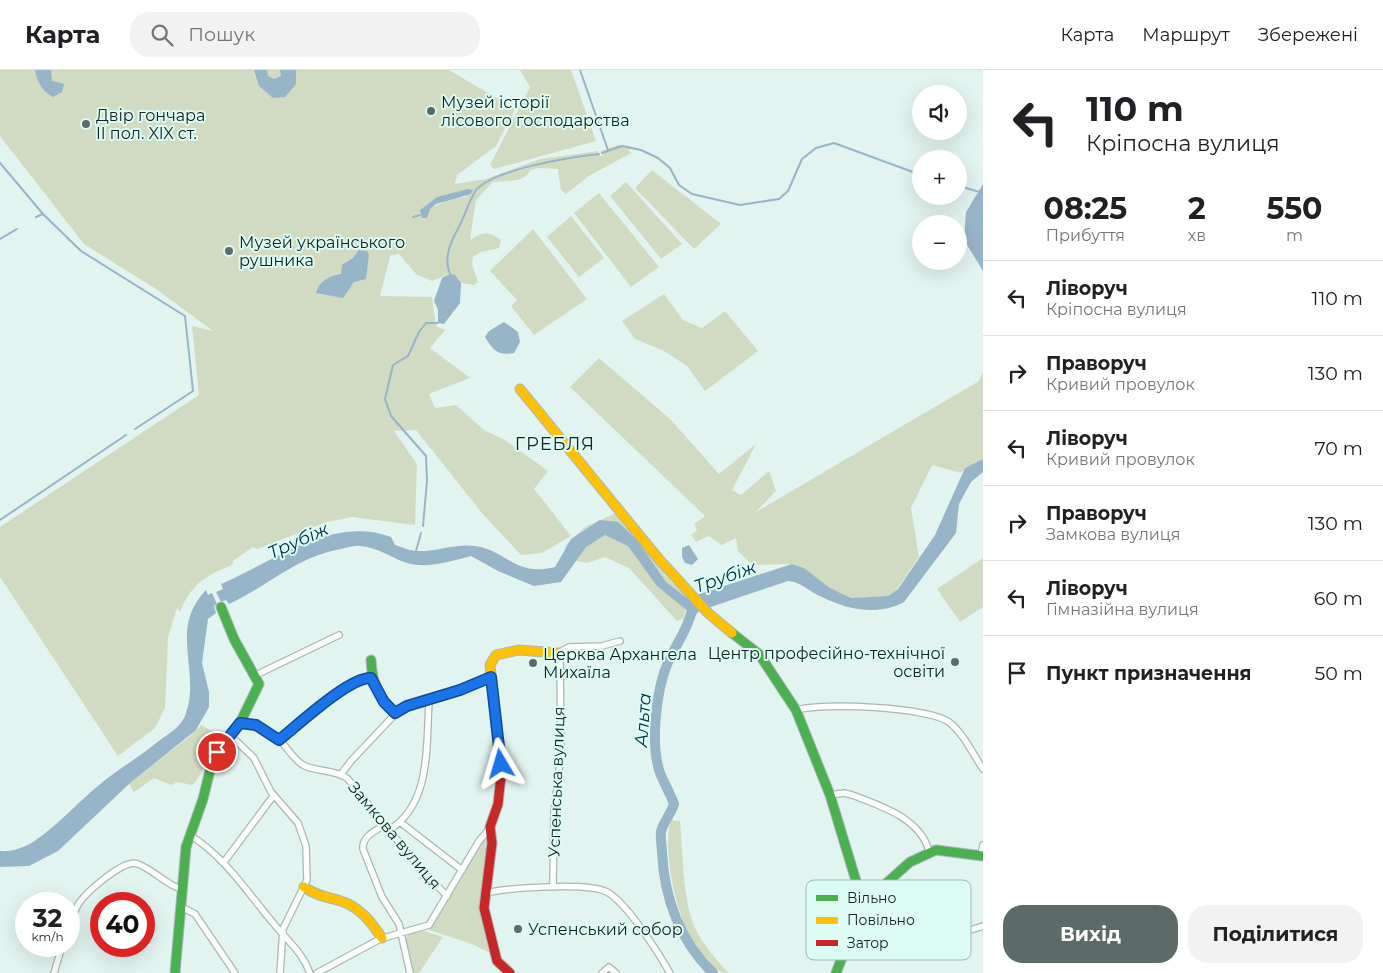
<!DOCTYPE html>
<html lang="uk">
<head>
<meta charset="utf-8">
<style>
  :root { --surface:#fff; --page:#f2f2f2; --text:#202124; --muted:#757577; --line:#e0e0e0; --accent:#5d6b68 }
  body { margin:0; font-family:Montserrat,sans-serif; background:var(--page); color:var(--text); height:100vh; display:flex; flex-direction:column; font-size:19px; white-space:nowrap }
  * { box-sizing:border-box; margin:0 }
  p { font-size:16px; color:var(--muted) }
  .icon { flex:none; width:28px; height:28px; fill:none; stroke:currentColor; stroke-width:2; stroke-linecap:round; stroke-linejoin:round }
  .map { position:relative; flex:1; overflow:hidden }
  .drawer { display:flex; flex-direction:column; background:var(--surface); width:400px }
  .drawer>* { flex:none }
  .top-card { background:#fff; color:var(--text); overflow:hidden }
  .controls { position:absolute; left:912px; top:15px; display:grid; gap:10px }
  .controls a { display:grid; place-items:center; width:55px; height:55px; border-radius:50%; background:var(--surface); box-shadow:0 5px 20px #0002; font-size:25px }
  .speed { position:absolute; left:15px; top:822px; display:flex; gap:10px; font-size:25px; font-weight:700; text-align:center }
  .speed>* { display:grid; place-content:center; width:65px; height:65px; border-radius:50%; background:var(--surface); box-shadow:0 5px 20px #0002; line-height:1 }
  .speed small { font-size:12px; font-weight:400 }
  .speed .limit { border:8px solid #d22; background:#fff; color:#111 }
  .pin { position:absolute; display:grid; place-items:center; width:42px; height:42px; color:#fff; margin:-21px; border:2px solid #fff; border-radius:50%; box-shadow:0 1px 5px #0007 }
  .me { position:absolute; width:55px; margin:-28px; rotate:353deg; stroke-linejoin:round; filter:drop-shadow(0 0 4px #0008) }
  .turn { display:flex; align-items:center; gap:18px; height:105px; padding:0 20px; font-size:22px }
  .turn .icon { width:65px; height:65px; stroke-width:2.5 }
  .turn b { display:block; font-size:35px; line-height:42px }
  .eta { display:flex; justify-content:space-evenly; align-items:center; height:85px; text-align:center }
  .eta b { font-size:30px; font-weight:700; line-height:35px }
  .cta { display:flex; gap:10px; margin-top:auto; padding:10px 20px }
  .cta a { flex:1; height:58px; border-radius:20px; background:var(--accent); color:#fff; font-size:20px; font-weight:700; line-height:58px; text-align:center }
  .cta a+a { background:var(--page); color:var(--text) }
  ul { padding:0; list-style:none }
  li { display:flex; align-items:center; gap:15px; height:75px; padding:0 20px; border-top:1px solid var(--line) }
  li div { flex:1 }
  li b { display:block; font-size:19px }
  li em { font-style:normal }
  header { display:flex; align-items:center; gap:30px; box-sizing:border-box; height:70px; padding:0 25px; background:var(--surface); border-bottom:1px solid var(--line) }
  header strong { font-size:24px }
  nav { display:flex; gap:28px; margin-inline-start:auto; font-size:18px }
  .search { width:350px; height:45px; background:var(--page); display:flex; align-items:center; gap:12px; box-sizing:border-box; padding:0 18px; border-radius:20px; color:var(--muted); font-size:19px }
  main { display:flex; flex:1; min-height:0 }
  .map>svg:first-child { display:block }
</style>
</head>
<body>
<header>
<strong>Карта</strong>
<div class="search"><svg class="icon" aria-label="search" viewBox="0 0 24 24"><circle cx="10" cy="10" r="6"/><path d="M15 15l6 6"/></svg>Пошук</div>
<nav><a>Карта</a><a>Маршрут</a><a>Збережені</a></nav>
</header>
<main>
<div class="map">
<svg width="983" height="903" viewBox="0 0 983 903">
  <rect width="100%" height="100%" fill="#e2f4f0"/>
  <!-- green -->
  <path fill="#d0dbc2" fill-rule="evenodd" d="M0,0h449l66,39 -19,37 -39,29 -2,9 31,-5 54,-20 51,-7 7,-1 2,5 3,-1 -2,-4 17,-6 13,1v3h-3l3,4 -42,23 -23,18 -5,-4 -3,-21 -19,-1 -8,2c-8,14 -25,10 -38,12l-17,18 -6,40c13,-7 16,-10 31,0l-2,8 -18,4 -8,5 -1,7 6,18 -4,3 -13,-2 -11,-9 -18,7 -16,-7 -17,-20 -10,2 1,1 -10,39 52,1 4,29 9,4 -15,18 40,30 -41,16 6,14 21,-3 28,25 21,10 43,31 -14,18 37,47 -29,17 -21,2 -39,-42 -66,-83 -22,1 23,33 -2,61 -63,-8 -25,5 -70,27 -4,-2 -19,13 -2,5c-27,11 -41,19 -52,47l-3,-4 -9,29 -3,71 -10,20 -37,28 -118,-179v-50l199,-132 -7,-69 21,5 -57,-42 -72,-45 -84,-108zM467,119l-1,8c-17,0 -30,11 -46,13l17,-13z
    M520,0h51l25,71 -102,28 -4,-4 40,-78z
    M652,100l69,54 -27,25 -59,-61z
    M626,112l56,62 -21,15 -51,-63z
    M599,123l60,74 -28,20 -57,-74z
    M571,146l33,42 -25,19 -32,-40z
    M533,159l54,70 -53,36 -23,-29 6,-6 -27,-29z
    M664,224l19,26 19,8 23,-17 33,40 -53,40 -18,-25 -23,-15 -29,-12 -13,-18z
    M599,288l72,62 48,54 37,-30 -24,46 9,5 28,-24 7,20 -20,21 223,-131 4,-9v87l-18,9 -4,5 -29,-8 -21,43 8,49 -22,32 -9,7 -37,2 -21,-10 -26,-20 -12,-4 -40,1 -14,-14 -2,-13 -15,7 -12,-9 -13,6 -5,-7 6,-5 -3,-6 11,-8 -135,-129z
    M620,441l47,59 -3,4 16,16 3,-3 5,5 -4,26 -7,3 -48,-53 -24,-11 -18,6 -10,-2 -12,-15 20,-19z
    M983,488v49l-23,15 -23,-33z
    M201,655l11,6c-6,18 -4,40 -20,54l-14,-3 -7,3 -17,-7 -20,14 -5,-8 61,-48z
    M671,750l9,1c3,32 2,68 12,99 5,18 25,41 37,53 -44,0 -70,-119 -58,-153z
    M483,769l6,2 -7,50 10,61h-4l-16,-8 -43,-14z
    M424,861l19,6 -24,36h-6l-8,-34 4,-5z"/>
  <!-- water -->
  <path fill="#97b5c9" d="M35,0h16l1,11 12,3 -2,8 -9,5c-11,-6 -16,-15 -18,-27z
    M254,0h13l1,6 6,3 7,-3 -1,-6h16v14l-11,13 -12,1 -14,-12z
    M983,114v87l-19,-31 2,-28z
    M467,119l6,1 -2,4 -35,10 -6,5 -3,9h-5l-2,-8 17,-13z
    M359,180l8,1 2,4 -3,24 -12,3 -11,16 -27,-5c3,-13 14,-17 25,-19l1,-9 11,-7z
    M450,204l5,1 6,8 -1,20 -16,21 -6,-1v-13l-4,-9 8,-23z
    M504,252l14,10 2,10 -6,11c-17,3 -21,-3 -29,-16l4,-6z
    M983,389v13l-12,10 -12,22 -3,29 -52,69c-26,14 -56,8 -82,-5 -13,-5 -20,-15 -34,-16l-89,30 -7,8 -3,-7 -32,-26 -29,-40 -23,-11 -19,12 -25,35 -27,4 -36,-15 -27,-15c-19,5 -44,13 -64,7 -15,-5 -30,-16 -47,-17 -6,-1 -13,2 -19,3 -43,7 -73,37 -112,55l-3,-4 -5,2 -5,-10 7,-3 -2,-5c52,-22 111,-69 170,-47l4,8c6,2 15,6 22,6 19,1 39,-8 58,-5 33,5 39,31 80,21l16,-28 29,-19 18,2 19,18 29,42 21,16 105,-34 12,4 26,20 21,10 37,-2 10,-7 37,-54 30,-67z
    M689,475l9,14 -6,6 -7,-2 -3,-6v-9z
    M206,520l2,5 4,-2 5,11 -3,2 2,7 -8,6 -6,44 7,29v15l-13,23 -67,54 -71,67 -29,15 -29,1v-16c11,1 23,-3 33,-9 24,-16 43,-38 66,-57 19,-16 42,-29 61,-45 10,-7 23,-15 26,-27 15,-43 -18,-84 20,-123z"/>
  <g fill="none" stroke-linecap="round" stroke-linejoin="round">
    <!-- stream -->
    <path stroke="#97b5c9" stroke-width="2" d="M580,0l28,80
      M602,83l20,-7 19,4 17,8 12,10 9,17 13,9 48,11 39,-6 9,-8 14,-32 14,-11 18,-5 87,32
      M0,93l43,51 -7,3
      M959,116l24,7
      M43,144l38,37 104,65 8,75 -58,38
      M413,147l7,-2
      M0,169l17,-10
      M450,204c-7,-16 1,-33 9,-47 5,-9 13,-34 18,-38 19,-20 94,-32 122,-35
      M0,450l126,-85
      M423,456l4,-45 -1,-25 -35,-40 -6,-17 8,-34 15,-9 11,-24 7,-9h12
      M416,481l5,-18"/>
    <!-- river -->
    <path stroke="#97b5c9" stroke-width="10" d="M693,536c-4,21 -16,37 -25,56 -12,28 -18,82 -8,111 4,10 10,20 14,31 -3,10 -11,18 -13,28 -1,6 1,13 1,20 2,45 18,90 51,121"/>
    <defs>
      <path id="street" d="M256,605l83,-40
        M796,640c26,-8 131,-3 153,12 14,11 24,32 34,47
        M240,653c16,1 34,9 44,22 6,7 11,15 19,20 13,7 31,4 44,13l72,89 28,29
        M230,665l24,23 17,34 27,31 8,23 1,34 -24,49 -3,44
        M279,670c20,-15 68,-64 92,-62
        M341,704l10,-13 48,-51 61,-20 31,-13
        M830,725l14,-2 8,2c29,11 68,23 77,56
        M400,752l62,48
        M385,755c-10,6 -23,11 -22,24l19,48 17,27 11,49
        M389,760c43,-26 37,-86 40,-129
        M190,765c37,24 56,56 84,89 14,17 28,28 36,49
        M981,785l2,-10
        M224,792l50,-67
        M553,817l1,-75 7,-58 -1,-95 -2,-6 11,-6 33,-1 18,-5
        M485,823c22,-5 103,-11 122,-1 20,11 51,60 63,81
        M180,836l15,8 40,59
        M69,858c3,-8 5,-17 10,-25 8,-11 45,-45 59,-39 16,6 27,20 43,25
        M967,861l16,-5
        M54,903l8,-27
        M317,903l63,-34 49,-14 50,-84 11,-13
        M602,903l7,-6 7,6"/>
      <path id="fast" d="M732,563l27,21 37,56 34,85 33,109
        M371,590c1,22 7,38 24,53
        M175,903l11,-126 17,-48 9,-37 9,-16 19,-23 19,-39 -25,-45 -13,-32
        M836,903l27,-69 47,-42 26,-12 47,6"/>
      <path id="slow" d="M520,319l138,169 50,55 24,20
        M501,706l-11,-111 6,-10 23,-5 39,3
        M304,817c12,9 24,10 37,14 19,6 30,21 41,37"/>
      <path id="jam" d="M501,706l-3,28 -8,23 2,16 -8,65 13,53 13,12"/>
    </defs>
    <!-- street casing -->
    <use href="#street" stroke="#a9b8b4" stroke-width="8"/>
    <!-- fast casing -->
    <use href="#fast" stroke="#a9b8b4" stroke-width="11"/>
    <!-- slow casing -->
    <use href="#slow" stroke="#a9b8b4" stroke-width="11"/>
    <!-- jam casing -->
    <use href="#jam" stroke="#a9b8b4" stroke-width="11"/>
    <!-- street -->
    <use href="#street" stroke="#fbfdfd" stroke-width="5.5"/>
    <!-- fast -->
    <use href="#fast" stroke="#4caf50" stroke-width="9"/>
    <!-- slow -->
    <use href="#slow" stroke="#ffc107" stroke-width="9"/>
    <!-- jam -->
    <use href="#jam" stroke="#c62828" stroke-width="9"/>
  </g>
  <g fill="none" stroke-linecap="round" stroke-linejoin="round">
    <defs>
      <path id="route" d="M217,682l23,-29 16,2 23,15c19,-15 70,-63 92,-62l13,24 11,11 12,-7 53,-16 31,-13 10,87"/>
    </defs>
    <!-- route casing -->
    <use href="#route" stroke="#114b97" stroke-width="12"/>
    <!-- route -->
    <use href="#route" stroke="#1a73e8" stroke-width="9"/>
  </g>
  <!-- markers -->
  <g fill="#5d6b68" stroke="#dbfbf3" stroke-width="2">
    <circle cx="431" cy="41" r="5"/>
    <circle cx="86" cy="54" r="5"/>
    <circle cx="229" cy="181" r="5"/>
    <circle cx="955" cy="592" r="5"/>
    <circle cx="533" cy="593" r="5"/>
    <circle cx="518" cy="859" r="5"/>
  </g>
  <g text-anchor="middle" stroke-width="4" stroke-linejoin="round" paint-order="stroke">
    <!-- poi labels -->
    <g font-size="16" fill="#15211e" stroke="#dbfbf3" text-anchor="start">
      <text x="441" y="38">Музей історії<tspan x="441" dy="18">лісового господарства</tspan></text>
      <text x="96" y="51">Двір гончара<tspan x="96" dy="18">II пол. XIX ст.</tspan></text>
      <text x="239" y="178">Музей українського<tspan x="239" dy="18">рушника</tspan></text>
      <text x="945" y="589" text-anchor="end">Центр професійно-технічної<tspan x="945" dy="18">освіти</tspan></text>
      <text x="543" y="590">Церква Архангела<tspan x="543" dy="18">Михаїла</tspan></text>
      <text x="528" y="865">Успенський собор</text>
    </g>
    <!-- street labels -->
    <g font-size="16" fill="#15211e" stroke="#dbfbf3">
      <text transform="translate(556 712) rotate(-88)" y="6">Успенська вулиця</text>
      <text transform="translate(395 765) rotate(50)" y="6">Замкова вулиця</text>
    </g>
    <!-- neighbourhood labels -->
    <g font-size="18" letter-spacing="1" fill="#15211e" stroke="#dbfbf3">
      <text x="555" y="380">ГРЕБЛЯ</text>
    </g>
    <!-- water labels -->
    <g font-size="18" font-style="italic" fill="#012e4c" stroke="#dbfbf3">
      <text transform="translate(298 471) rotate(-24)" y="6">Трубіж</text>
      <text transform="translate(725 507) rotate(-19)" y="6">Трубіж</text>
      <text transform="translate(643 650) rotate(-86)" y="6">Альта</text>
    </g>
  </g>
  <!-- legend -->
  <rect x="806" y="810" width="165" height="80" rx="8" fill="#dbfbf3" stroke="#a0bab3" stroke-width="1"/>
  <rect x="816" y="825" width="22" height="6" fill="#4caf50"/>
  <rect x="816" y="847" width="22" height="7" fill="#ffc107"/>
  <rect x="816" y="870" width="22" height="6" fill="#c62828"/>
  <g font-size="14" fill="#15211e">
    <text x="847" y="833">Вільно</text>
    <text x="847" y="855">Повільно</text>
    <text x="847" y="878">Затор</text>
  </g>
</svg>
<div class="controls">
<a><svg class="icon" aria-label="sound" viewBox="0 0 24 24"><path d="M4 9h4l5-4v14l-5-4H4zM17 9q2 3 0 6"/></svg></a>
<a>+</a>
<a>−</a>
</div>
<div class="speed"><div>32<small>km/h</small></div><div class="limit">40</div></div>
<div class="pin" style="left:217px;top:682px;background:#d93025"><svg class="icon" aria-label="arrive" viewBox="0 0 24 24"><path d="M6 21V4h12l-3 4 3 4H6"/></svg></div>
<svg class="me" style="left:501px;top:694px" viewBox="-20 -20 40 40"><path d="M0-17L14 15 0 8-14 15z" fill="#1a73e8" stroke="#fff" stroke-width="4"/></svg>
</div>
<section class="drawer">
<div class="top-card">
<div class="turn"><svg class="icon" aria-label="left" viewBox="0 0 24 24"><path d="M17 20v-9H6M10 6l-5 5 5 5"/></svg><div><b>110 m</b>Кріпосна вулиця</div></div>
</div>
<div class="eta">
<div><b>08:25</b><p>Прибуття</p></div>
<div><b>2</b><p>хв</p></div>
<div><b>550</b><p>m</p></div>
</div>
<ul>
<li><svg class="icon" aria-label="left" viewBox="0 0 24 24"><path d="M17 20v-9H6M10 6l-5 5 5 5"/></svg><div><b>Ліворуч</b><p>Кріпосна вулиця</p></div><em>110 m</em></li>
<li><svg class="icon" aria-label="right" viewBox="0 0 24 24"><path d="M7 20v-9h11M14 6l5 5-5 5"/></svg><div><b>Праворуч</b><p>Кривий провулок</p></div><em>130 m</em></li>
<li><svg class="icon" aria-label="left" viewBox="0 0 24 24"><path d="M17 20v-9H6M10 6l-5 5 5 5"/></svg><div><b>Ліворуч</b><p>Кривий провулок</p></div><em>70 m</em></li>
<li><svg class="icon" aria-label="right" viewBox="0 0 24 24"><path d="M7 20v-9h11M14 6l5 5-5 5"/></svg><div><b>Праворуч</b><p>Замкова вулиця</p></div><em>130 m</em></li>
<li><svg class="icon" aria-label="left" viewBox="0 0 24 24"><path d="M17 20v-9H6M10 6l-5 5 5 5"/></svg><div><b>Ліворуч</b><p>Гімназійна вулиця</p></div><em>60 m</em></li>
<li><svg class="icon" aria-label="arrive" viewBox="0 0 24 24"><path d="M6 21V4h12l-3 4 3 4H6"/></svg><div><b>Пункт призначення</b></div><em>50 m</em></li>
</ul>
<div class="cta"><a>Вихід</a><a>Поділитися</a></div>
</section>
</main>
</body>
</html>
